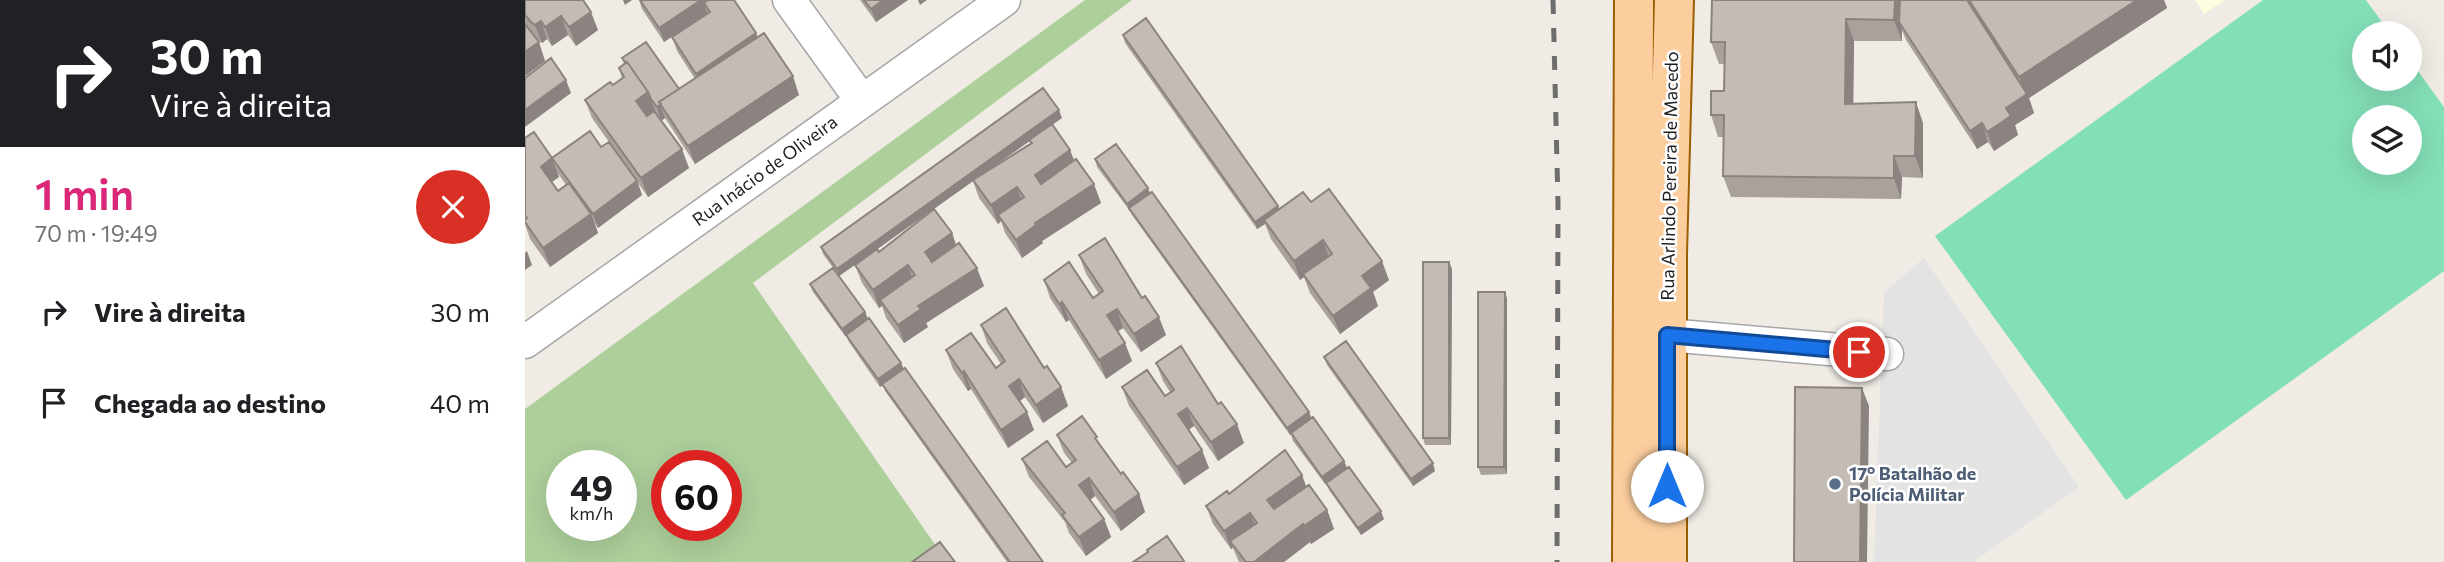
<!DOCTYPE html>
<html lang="pt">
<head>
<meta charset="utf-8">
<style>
  :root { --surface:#fff; --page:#f2f2f2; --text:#202124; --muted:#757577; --accent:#db2777 }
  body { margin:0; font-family:Commissioner,sans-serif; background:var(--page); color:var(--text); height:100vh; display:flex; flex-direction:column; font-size:26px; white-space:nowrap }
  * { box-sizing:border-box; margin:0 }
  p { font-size:23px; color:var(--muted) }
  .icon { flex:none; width:38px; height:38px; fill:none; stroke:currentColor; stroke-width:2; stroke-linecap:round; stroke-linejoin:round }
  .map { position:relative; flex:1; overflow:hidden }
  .sheet { display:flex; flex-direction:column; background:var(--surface); width:525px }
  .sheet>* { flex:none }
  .top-card { background:#202124; color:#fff; overflow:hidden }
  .fabs { position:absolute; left:1827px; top:21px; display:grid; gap:14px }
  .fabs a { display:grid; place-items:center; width:70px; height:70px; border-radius:50%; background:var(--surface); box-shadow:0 7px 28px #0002; font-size:35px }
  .speed { position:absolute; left:21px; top:450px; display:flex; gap:14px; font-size:35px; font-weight:700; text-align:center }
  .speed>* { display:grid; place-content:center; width:91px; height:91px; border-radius:50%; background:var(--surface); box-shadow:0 7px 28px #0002; line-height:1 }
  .speed small { font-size:18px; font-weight:400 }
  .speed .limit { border:10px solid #d22; background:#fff; color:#111 }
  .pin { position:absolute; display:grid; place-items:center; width:60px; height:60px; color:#fff; margin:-30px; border:4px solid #fff; border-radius:50%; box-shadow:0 2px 7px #0007 }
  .me { position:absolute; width:77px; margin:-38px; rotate:0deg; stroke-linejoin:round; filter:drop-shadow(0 0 5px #0008) }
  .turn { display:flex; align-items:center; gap:24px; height:147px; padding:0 35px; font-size:32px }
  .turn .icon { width:91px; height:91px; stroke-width:2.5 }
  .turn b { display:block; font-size:49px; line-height:60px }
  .round { display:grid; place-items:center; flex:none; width:74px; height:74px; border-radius:37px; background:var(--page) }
  .headline { display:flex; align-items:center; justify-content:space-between; height:119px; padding:0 35px }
  h1 { font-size:42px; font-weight:600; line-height:52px; color:var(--accent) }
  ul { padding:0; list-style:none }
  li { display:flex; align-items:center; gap:21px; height:91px; padding:0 35px }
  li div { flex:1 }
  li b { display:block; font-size:26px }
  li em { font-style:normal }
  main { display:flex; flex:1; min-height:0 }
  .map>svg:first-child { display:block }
</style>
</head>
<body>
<main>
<section class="sheet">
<div class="top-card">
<div class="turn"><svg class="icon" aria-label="right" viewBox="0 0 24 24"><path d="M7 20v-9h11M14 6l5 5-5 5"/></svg><div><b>30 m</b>Vire à direita</div></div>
</div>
<div class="headline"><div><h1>1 min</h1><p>70 m · 19:49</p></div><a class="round" style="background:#d93025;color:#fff"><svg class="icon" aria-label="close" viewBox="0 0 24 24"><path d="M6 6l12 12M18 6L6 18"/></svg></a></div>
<ul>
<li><svg class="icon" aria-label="right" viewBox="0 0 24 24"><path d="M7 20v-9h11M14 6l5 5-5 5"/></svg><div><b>Vire à direita</b></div><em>30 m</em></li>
<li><svg class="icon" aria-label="arrive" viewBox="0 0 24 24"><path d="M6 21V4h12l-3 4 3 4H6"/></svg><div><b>Chegada ao destino</b></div><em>40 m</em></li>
</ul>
</section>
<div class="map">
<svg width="1919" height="562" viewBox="0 0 1919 562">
  <rect width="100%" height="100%" fill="#f0ece5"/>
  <!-- education -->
  <path fill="#fffddf" d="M1670,0h30l-21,14z"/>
  <!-- forest -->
  <path fill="#adcf9a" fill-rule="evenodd" d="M560,0h47l-379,283 183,263 -20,16h-391v-153zM37,466h59v59h-59zM142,466h59v59h-59z"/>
  <!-- pitch -->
  <path fill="#83dfb7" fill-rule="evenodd" d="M1738,0h103l24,33h-26v46h46v-19l34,47v164l-318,229 -191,-264zM1839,117h46v46h-46z"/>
  <!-- parking -->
  <path fill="#e3e3e3" d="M1399,258l155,229 -106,75h-99l10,-270z"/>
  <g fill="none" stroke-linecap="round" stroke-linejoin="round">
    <defs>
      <path id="minor" d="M264,0l73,101
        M1119,333l243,21
        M0,342l479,-342"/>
      <path id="major" d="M1107,562l2,-562
        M1142,562v-308l7,-254"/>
    </defs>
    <!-- minor casing -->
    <use href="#minor" stroke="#a6a6a6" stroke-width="35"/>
    <!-- major casing -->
    <use href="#major" stroke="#9a5f00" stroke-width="42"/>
    <!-- minor -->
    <use href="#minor" stroke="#fff" stroke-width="32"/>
    <!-- major -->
    <use href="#major" stroke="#fcce9e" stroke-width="38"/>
    <!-- rail -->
    <path stroke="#6d6d6d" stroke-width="5" stroke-dasharray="14 14" stroke-linecap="butt" d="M1028,0l5,204 -1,358"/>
  </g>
  <!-- wall -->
  <path fill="#a9a19c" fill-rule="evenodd" d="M0,0l73,30 -22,16 -8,-11 -16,11 -5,-7 -5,4 -6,-4 9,22 -20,15z
    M114,0h95l24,37 41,58 -104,69 -30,-46 -4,3 28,47 -41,29 -10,-14 4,12 -44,33 -3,-5 3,10 -48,34 -20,-28 -5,-15v-86l27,20 49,-11 8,-5 -17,-24 -7,-18 28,-15 9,-7 -3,-10 5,-4 -2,-6 57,31 16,-10 -18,-28 -5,-14 35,-24 -43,29 -22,-33zM32,172l9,13 -8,6 -6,-9 7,-5z
    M335,0h48l-32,22z
    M1187,0h452l3,8 -138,90 5,15 -19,12 3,10 -24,16 -6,-9 -11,7 -71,-109 -4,-10v11h-48l-1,63 70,19v55l-21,-1 -1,22 -170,-2 -8,-21v-39h-5l-7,-22 13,-24v-27h-5l-8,-22z
    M598,35l155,171 1,3 32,-7 78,78 -16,12 5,14 -38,28 -30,-41 -6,-16 -4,3 -29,-41 -6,-15 -8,5 -132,-186z
    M537,118l-10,6 18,26 4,11 27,42 -59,38 1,2 -21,15 -17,-25 -4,-12 -3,3 -19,-26 -6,-17 -39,28 18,24 4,12 28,41 -58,37 2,4 -24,16 -18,-25 -4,-12 -3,2 -17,-25 -7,-18 -16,11 -16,-22 -2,-7zM505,141l1,2 -46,29zM405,211l-51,41 -1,-3z
    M570,159l55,34 161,225 33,43 3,7 37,51 -23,16 -32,-45 -2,-7 -2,1 -32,-43 -2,-7 -1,1 -158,-220 -2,-4 -33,-44z
    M554,255l63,43 24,37 -25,17 -18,-24 -5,3 14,30 -26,18 -37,-59 -3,2 -16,-24 -6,-18 49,18 6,-4 -13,-20z
    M927,269l-1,176h-26l-2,-7z
    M285,284l55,28 3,7 175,243h-36l-122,-171 -2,-6 -3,2 -31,-45 -3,-7 -1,1 -32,-44z
    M980,292l2,7v175l-26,1 -3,-8z
    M456,325l63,43 17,19 7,19 -25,17 -18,-26 -5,4 14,29 -26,18 -37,-59 -3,2 -15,-22 -7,-19 50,18 5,-4 -14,-21z
    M799,357l111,114 -22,15 -86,-121z
    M631,363l88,80 -26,18 -24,-35 -5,3 20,39 -25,17 -55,-79 -7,-19 43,9 5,-4 -7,-11z
    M532,435l44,12 20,27 18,20 6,18 -24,19 -26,-35 -5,4 14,19 7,18 -25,19 -17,-23 -4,-11 -36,-45 -7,-18 44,8 6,-4 -8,-10z
    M777,475l4,12 21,23 7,19 -23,15 -1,-2 -26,20h-45l-6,-14 -2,1 -18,-25 -7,-18 23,-12z"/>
  <!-- shaded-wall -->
  <path fill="#8a837f" d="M98,0h9l-7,5z
    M176,0h25l-22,3 3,10 -43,29 -5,-14z
    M358,0h25l-32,22 -5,-13z
    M393,0h9l-7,5z
    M1370,0h8l-4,22 3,8v11l-8,-21z
    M1612,0h27l3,8 -138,90 5,15 -19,12 3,10 -24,16 -7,-19 19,-24 20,-13 -7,-18z
    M66,12l7,18 -22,16 -7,-19z
    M36,16l7,19 -16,11 -7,-19z
    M1321,19l8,22 -1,85 -8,-22z
    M16,21l6,18 -5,4 -7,-18z
    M231,33l5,14 -61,40 -4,-13z
    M14,42l6,19 -20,15v-24z
    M268,76l6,19 -104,69 -7,-18z
    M41,80l5,13 -46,34v-17z
    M123,92l7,18 -13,9 -6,-18z
    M1391,102l7,21v55l-8,-22z
    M135,105l5,13 -4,3 -4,-14z
    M534,110l3,8 -223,158 -2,-7z
    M1457,123l6,19 -11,7 -7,-18z
    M157,149l7,19 -41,29 -7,-19z
    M545,150l7,18 -35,25 -7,-18z
    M1369,156l8,21 -1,22 -7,-21z
    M27,158l7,19 -12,8 -6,-18z
    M112,181l5,14 -44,33 -5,-14z
    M569,184l7,19 -59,38 1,2 -21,15 -6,-18 19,-17z
    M492,187l6,19 -25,9 3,6 -3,3 -7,-19z
    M623,188l3,8 -22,15 -2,-7z
    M753,206l3,7 -17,7 1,4 -8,5 -2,-7z
    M66,214l7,19 -48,34 -7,-19z
    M427,233l6,18 -26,19 -7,-18z
    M798,240l6,18 -26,16 1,3 -4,3 -6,-19z
    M2,251l5,14 -7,5v-17z
    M857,261l7,19 -16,12 5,14 -38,28 -7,-18 29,-40z
    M924,262l3,7 -1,176 -2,-7z
    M383,265l6,18 -34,17 2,6 -3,2 -6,-18z
    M452,268l7,18 -58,37 2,4 -24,16 -6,-18 20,-19z
    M980,292l2,7v175l-3,-7z
    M537,302l7,18 -3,2 -7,-18z
    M592,309l6,19 -9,6 -7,-19z
    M340,312l3,7 -23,17 -3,-7z
    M634,317l7,18 -25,17 -7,-18z
    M600,343l7,18 -26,18 -7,-19z
    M376,363l3,7 -24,17 -2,-8z
    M439,371l7,18 -3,2 -6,-18z
    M494,379l6,18 -9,7 -7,-18z
    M536,387l7,19 -25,17 -7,-18z
    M1337,388l7,18 -2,156h-7z
    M662,408l7,18 -9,6 -7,-18z
    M502,412l7,18 -26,18 -7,-18z
    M784,412l3,7 -22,16 -3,-7z
    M712,424l7,19 -26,18 -7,-19z
    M677,450l7,18 -25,17 -7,-18z
    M819,461l3,7 -22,16 -3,-7z
    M908,463l2,8 -22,15 -2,-7z
    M777,475l7,19 -35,24 -7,-18z
    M564,478l6,18 -9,7 -7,-18z
    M614,494l6,18 -24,19 -7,-19z
    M802,510l7,19 -23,15 -7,-18z
    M856,511l3,8 -23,16 -3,-7z
    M725,513l7,18 -27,10 3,7 -2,1 -7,-18z
    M579,519l7,18 -25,19 -7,-19z
    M778,524l7,18 -26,20h-30z"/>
  <!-- building -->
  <path fill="#c5bbb5" stroke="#8a837f" stroke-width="2" d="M0,0h58l8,12 -22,15 -8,-11 -16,11 -4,-6 -6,4 -5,-4 -5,-6z
    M115,0h61l-42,28z
    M183,0h26l22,33 -60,41 -24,-37 38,-25 -6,-9z
    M339,0h19l-12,9z
    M1187,0h183l-1,20 -48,-1 -1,85 71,-2 -1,54h-21v22l-171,-2 1,-61h-13v-24h13l1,-49h-14z
    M1375,0h67l60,94 -21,14 5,8 -24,16 -5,-9 -12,8 -71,-109z
    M1444,0h168l-118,77z
    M621,18l132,188 -23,16 -132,-187z
    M0,24l14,18 -14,10z
    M239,33l29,43 -105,70 -29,-44z
    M121,42l33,47 -20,13 2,2 -4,3 -6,-8 -3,-7 -21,-30 -1,1 -4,-5z
    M26,58l15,22 -41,30v-32z
    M102,62l21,30 -12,9 11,15 7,-5 28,38 -41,29 -56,-78 25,-18 3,3 11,-8 -5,-9z
    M518,88l16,22 -222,159 -16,-22z
    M527,124l18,26 -35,25 6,9 35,-25 18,25 -59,39 1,2 -20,15 -18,-25 26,-18 -7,-10 -26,18 -18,-25 59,-37 -3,-3z
    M65,131l11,16 8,-5 28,39 -44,33 -41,-56z
    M9,132l18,26 -11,9 17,24 11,-8 22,31 -48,34 -18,-26v-3l2,-1 -2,-3v-77z
    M591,144l32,44 -21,16 -32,-45z
    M804,189l53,72 -20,15 9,12 -38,28 -30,-42 29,-20 -9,-14 -29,21 -30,-41 39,-28 8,10z
    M627,192l157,220 -22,16 -158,-220z
    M409,209l18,24 -27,19 7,10 27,-19 18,25 -59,38 3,3 -23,16 -18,-25 35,-25 -7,-10 -35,25 -18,-25 22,-16 2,3z
    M580,238l37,60 3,-2 14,21 -25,17 -17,-25 -10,6 18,28 -26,17 -37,-58 -3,2 -15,-24 25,-18 24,36 10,-7 -24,-36z
    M898,262h26v176h-26z
    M308,268l32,44 -23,17 -32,-45z
    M953,292h27l-1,175h-26z
    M481,308l38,60 3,-2 14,21 -25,18 -17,-26 -10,7 18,26 -26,18 -37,-59 -2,2 -16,-23 25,-17 25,35 9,-7 -24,-36z
    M344,318l32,45 -23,16 -32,-44z
    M821,341l87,122 -22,16 -87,-122z
    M656,346l37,58 3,-2 16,22 -26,18 -24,-34 -9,6 24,36 -25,17 -55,-80 25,-17 18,26 9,-6 -18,-27z
    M380,368l138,194h-33l-128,-178z
    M1270,387l67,1 -2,174h-66z
    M557,416l15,21 -2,1 26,36 2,-2 16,22 -25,18 -25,-34 -10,7 25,34 -25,18 -17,-22 3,-2 -43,-54 25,-18 19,26 10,-7 -19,-25z
    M788,417l31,44 -22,16 -31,-44z
    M760,450l17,25 -35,25 7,9 35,-24 18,25 -23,16 -1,-2 -49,38h-8l-16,-21 27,-18 -7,-10 -26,18 -18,-25 21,-15 2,3z
    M824,467l32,44 -23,17 -32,-45z
    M642,536l17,25 -2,1h-49l15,-10 -1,-2z
    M415,542l15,20h-43z"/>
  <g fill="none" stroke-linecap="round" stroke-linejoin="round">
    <defs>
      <path id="route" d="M1142,486v-151l192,17"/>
    </defs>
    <!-- route casing -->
    <use href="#route" stroke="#114b97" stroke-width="18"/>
    <!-- route -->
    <use href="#route" stroke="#1a73e8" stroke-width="12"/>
  </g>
  <!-- markers -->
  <circle fill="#5c6f8a" stroke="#fff" stroke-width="2.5" cx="1310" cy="484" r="7"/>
  <g text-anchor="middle" stroke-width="5" stroke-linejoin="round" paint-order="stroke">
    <!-- street labels -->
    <g font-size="18" fill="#1f1f1f" stroke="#fff">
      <text transform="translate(240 171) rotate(-36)" y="6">Rua Inácio de Oliveira</text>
      <text transform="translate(1145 176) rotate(-89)" y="6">Rua Arlindo Pereira de Macedo</text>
    </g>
    <!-- service labels -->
    <g font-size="18" font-weight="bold" fill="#4e5e75" stroke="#fff" text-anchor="start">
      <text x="1324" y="480">17º Batalhão de<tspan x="1324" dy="21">Polícia Militar</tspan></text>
    </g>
  </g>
</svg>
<div class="fabs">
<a><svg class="icon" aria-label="sound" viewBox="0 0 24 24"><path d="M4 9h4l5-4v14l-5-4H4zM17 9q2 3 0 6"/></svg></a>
<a><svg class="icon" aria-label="layers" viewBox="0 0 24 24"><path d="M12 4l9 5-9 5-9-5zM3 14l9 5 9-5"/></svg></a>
</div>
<div class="speed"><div>49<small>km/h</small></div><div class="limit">60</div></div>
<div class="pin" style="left:1334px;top:352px;background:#d93025"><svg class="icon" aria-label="arrive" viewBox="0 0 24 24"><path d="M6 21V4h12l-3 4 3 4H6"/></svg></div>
<svg class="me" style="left:1142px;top:486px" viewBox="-20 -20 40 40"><circle r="19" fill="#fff"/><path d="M0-13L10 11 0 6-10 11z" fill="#1a73e8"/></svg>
</div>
</main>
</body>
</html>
